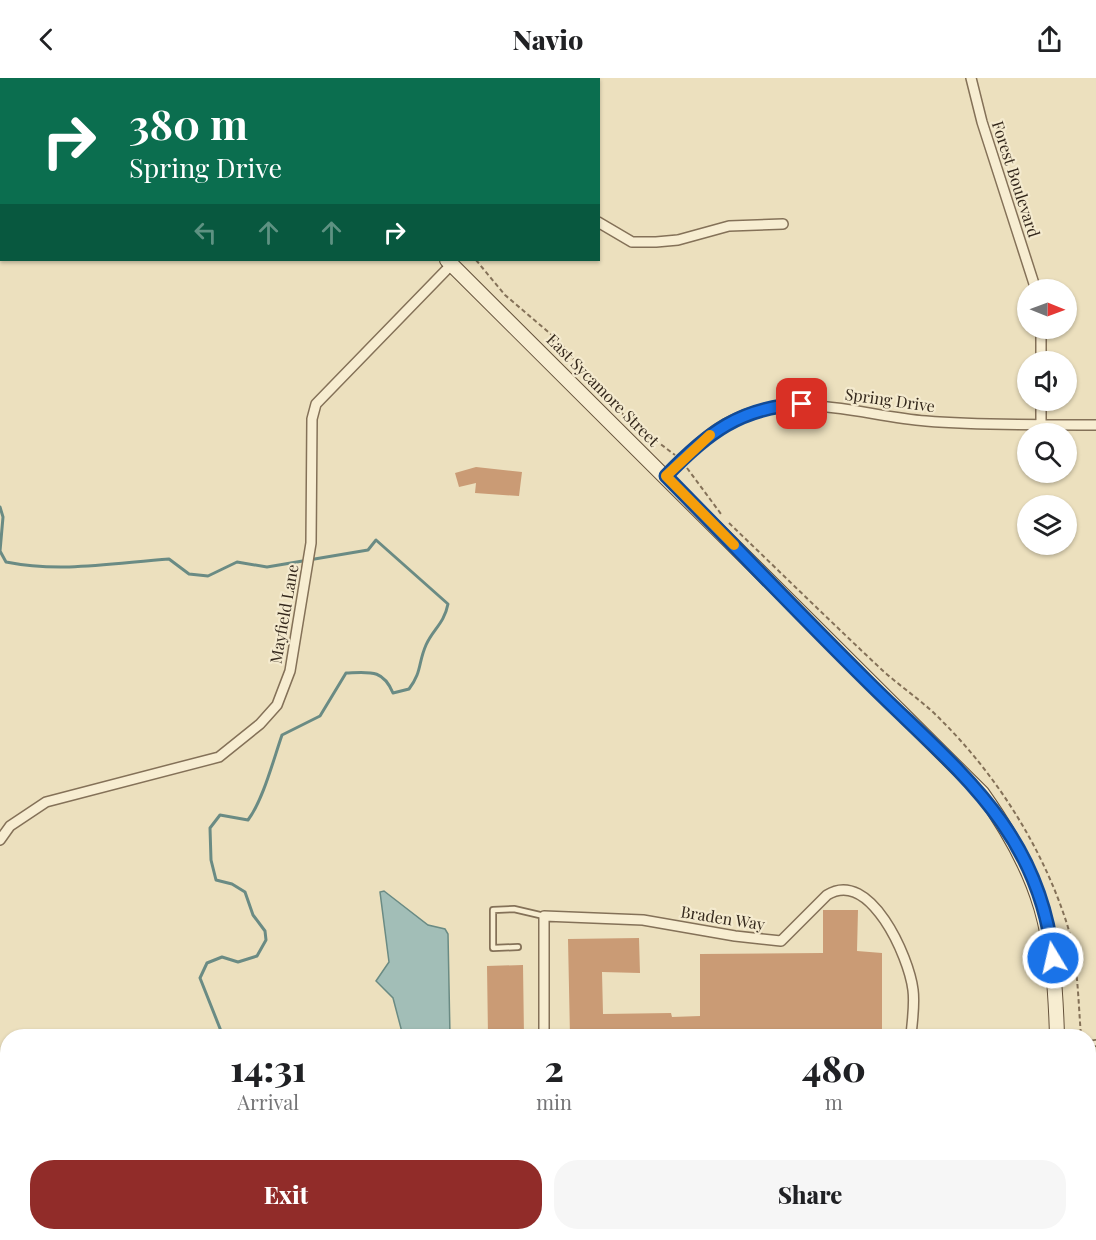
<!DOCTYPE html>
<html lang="en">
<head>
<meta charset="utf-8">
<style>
  :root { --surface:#fff; --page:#f6f6f6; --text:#202124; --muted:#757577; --accent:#912c29 }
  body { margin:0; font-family:"Playfair Display",serif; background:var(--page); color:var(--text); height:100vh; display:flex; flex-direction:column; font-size:22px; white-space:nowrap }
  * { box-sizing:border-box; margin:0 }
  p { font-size:20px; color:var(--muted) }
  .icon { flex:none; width:33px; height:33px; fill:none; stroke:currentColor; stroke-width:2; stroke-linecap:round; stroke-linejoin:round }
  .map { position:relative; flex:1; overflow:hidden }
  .drawer { position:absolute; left:0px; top:951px; width:1096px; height:212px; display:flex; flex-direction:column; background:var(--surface); border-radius:24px 24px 0 0; box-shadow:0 2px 4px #0004 }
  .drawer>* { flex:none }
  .guide { position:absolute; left:0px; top:0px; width:600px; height:183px; box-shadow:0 2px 4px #0004; background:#0b6e4f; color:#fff; overflow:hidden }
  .needle { width:39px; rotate:91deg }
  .controls { position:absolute; left:1017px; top:201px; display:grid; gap:12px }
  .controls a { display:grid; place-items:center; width:60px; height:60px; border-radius:50%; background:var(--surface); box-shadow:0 2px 4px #0004; font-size:30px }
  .pin { position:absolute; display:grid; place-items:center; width:51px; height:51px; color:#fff; margin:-26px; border-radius:12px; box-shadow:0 3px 9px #0006 }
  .me { position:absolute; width:66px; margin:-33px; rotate:351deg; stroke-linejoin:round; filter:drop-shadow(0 0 4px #0008) }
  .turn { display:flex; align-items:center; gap:21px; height:126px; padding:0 30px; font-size:27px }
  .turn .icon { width:78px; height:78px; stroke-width:2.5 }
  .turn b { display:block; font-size:42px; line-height:51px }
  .lanes { display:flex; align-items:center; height:57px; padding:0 30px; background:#0003; justify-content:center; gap:30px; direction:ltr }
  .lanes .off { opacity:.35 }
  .eta { display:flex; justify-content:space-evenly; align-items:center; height:102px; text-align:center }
  .eta b { font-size:36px; font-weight:800; line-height:42px }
  .cta { display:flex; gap:12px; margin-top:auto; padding:12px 30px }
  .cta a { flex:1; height:69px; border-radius:24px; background:var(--accent); color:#fff; font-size:24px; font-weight:800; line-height:69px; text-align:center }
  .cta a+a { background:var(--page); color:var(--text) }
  header { display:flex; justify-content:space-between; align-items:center; height:78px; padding:0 30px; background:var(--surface); font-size:27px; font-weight:800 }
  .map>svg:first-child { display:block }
</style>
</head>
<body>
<header><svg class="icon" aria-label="back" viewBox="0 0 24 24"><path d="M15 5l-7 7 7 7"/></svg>Navio<svg class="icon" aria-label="share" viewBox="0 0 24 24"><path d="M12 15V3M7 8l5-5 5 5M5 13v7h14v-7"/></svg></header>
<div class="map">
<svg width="1096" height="1162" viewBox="0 0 1096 1162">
  <rect width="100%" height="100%" fill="#ece0be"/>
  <!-- water -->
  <path fill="#a2beb7" stroke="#6a8b84" stroke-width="1.5" d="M384,813l44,34 17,4 3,5 2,102h-47l-10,-38 -17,-17 13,-19 -9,-70z"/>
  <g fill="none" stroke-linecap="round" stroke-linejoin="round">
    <!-- stream -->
    <path stroke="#6a8b84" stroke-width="3" d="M53,0l1,2
      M0,129l2,-1
      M0,429l3,10 -3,34
      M0,473l6,11c55,11 108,1 163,-3l20,15 19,2 29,-14 30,5 101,-17 8,-10 72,64c-4,20 -15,25 -22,41 -8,18 -4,27 -17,44l-16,4c-10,-24 -23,-21 -47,-20l-26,43 -38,19c-9,26 -19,65 -34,85l-28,-5 -10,13 1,32 5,20 16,4 13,8 8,23 12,16 1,9 -9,16 -19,6 -16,-5 -15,6 -7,15 23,58
      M430,1162l8,-7"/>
  </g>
  <!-- building -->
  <path fill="#ca9b75" d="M476,389l46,5 -3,24 -44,-3 1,-10 -17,4 -4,-14z
    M823,832h35l-1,41 25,2v83h-312l-2,-97 71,-1 1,35 -38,-1 1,42 68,-1 1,4 28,-1v-62l123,-1z
    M523,887l1,71h-36l-1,-70z"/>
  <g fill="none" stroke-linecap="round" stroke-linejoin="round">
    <defs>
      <path id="service" d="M518,869l-25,1v-38l21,-1 30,7
        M1089,966l7,-1"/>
      <path id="minor" d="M475,0l1,2
        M971,0l11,44 54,168
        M584,2l3,-2
        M598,144l34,20h24l22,-2 51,-14 54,-2
        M1041,250v34
        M1041,322v24
        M666,398c19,-20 41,-44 67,-56 62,-31 129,-4 193,1 57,5 113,3 170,4
        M0,762l10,-14 36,-24 173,-45 41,-33 17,-19 13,-34 21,-128 1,-124 4,-15 136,-140
        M544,958v-120l99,4 92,16 46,5 46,-46c43,-27 82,62 86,95 2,15 -1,32 -2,46
        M495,1162v-7
        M919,1162v-7"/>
      <path id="secondary" d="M262,0l1,2
        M447,182l535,533c61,86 72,140 75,243
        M1056,1155v7"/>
    </defs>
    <!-- service casing -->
    <use href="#service" stroke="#847158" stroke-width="8"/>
    <!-- minor casing -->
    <use href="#minor" stroke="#847158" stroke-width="12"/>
    <!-- secondary casing -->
    <use href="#secondary" stroke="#65523b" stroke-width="16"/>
    <!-- path -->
    <path stroke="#847158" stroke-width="2" stroke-dasharray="4.5 3" stroke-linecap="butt" d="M292,0l1,2
      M476,182l29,35 55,47 36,46 34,33 45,34
      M687,390l34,46
      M729,445c50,48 100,97 151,145 19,18 43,33 62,53 56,56 101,128 125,203 11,36 11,75 14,112
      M1075,1155v7"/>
    <!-- service -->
    <use href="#service" stroke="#f7edd1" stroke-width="4.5"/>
    <!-- minor -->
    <use href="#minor" stroke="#f7edd1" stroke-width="9"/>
    <!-- secondary -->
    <use href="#secondary" stroke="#f7edd1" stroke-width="14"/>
  </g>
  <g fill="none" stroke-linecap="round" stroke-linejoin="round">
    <defs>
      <path id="route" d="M802,326c-61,3 -95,29 -136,72 67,68 133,138 201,205 85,85 172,146 186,277"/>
    </defs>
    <!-- route casing -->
    <use href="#route" stroke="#114b97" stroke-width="15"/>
    <!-- route -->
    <use href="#route" stroke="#1a73e8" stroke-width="10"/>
    <!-- slow -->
    <path stroke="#f59e0b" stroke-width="10" d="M710,357l-44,41 68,69"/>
  </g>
  <g text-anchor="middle" stroke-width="4.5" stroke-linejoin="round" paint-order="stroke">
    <!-- street labels -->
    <g font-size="16" fill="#34281c" stroke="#f4eace">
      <text transform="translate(1016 101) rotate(72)" y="6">Forest Boulevard</text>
      <text transform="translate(603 312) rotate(45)" y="6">East Sycamore Street</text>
      <text transform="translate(890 322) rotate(8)" y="6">Spring Drive</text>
      <text transform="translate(284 536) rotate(-80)" y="6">Mayfield Lane</text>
      <text transform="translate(723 840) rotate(9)" y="6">Braden Way</text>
    </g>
  </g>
</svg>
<div class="controls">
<a><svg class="needle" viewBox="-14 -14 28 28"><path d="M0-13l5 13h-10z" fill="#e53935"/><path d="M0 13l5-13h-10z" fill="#757577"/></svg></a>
<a><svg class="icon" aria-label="sound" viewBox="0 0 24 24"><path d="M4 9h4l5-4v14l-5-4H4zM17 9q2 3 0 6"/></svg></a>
<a><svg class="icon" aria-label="search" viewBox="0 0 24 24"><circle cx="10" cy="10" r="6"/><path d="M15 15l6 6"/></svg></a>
<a><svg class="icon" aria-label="layers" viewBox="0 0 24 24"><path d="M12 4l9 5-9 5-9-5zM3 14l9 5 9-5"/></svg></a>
</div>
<div class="pin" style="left:802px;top:326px;background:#d93025"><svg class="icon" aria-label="arrive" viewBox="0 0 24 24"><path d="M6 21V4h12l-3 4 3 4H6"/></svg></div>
<svg class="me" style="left:1053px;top:880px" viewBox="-20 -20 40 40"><circle r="17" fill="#1a73e8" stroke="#fff" stroke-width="3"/><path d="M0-11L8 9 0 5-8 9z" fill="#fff"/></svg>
<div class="guide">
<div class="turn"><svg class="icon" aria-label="right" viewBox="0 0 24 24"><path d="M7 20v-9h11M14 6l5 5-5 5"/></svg><div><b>380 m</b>Spring Drive</div></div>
<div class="lanes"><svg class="icon off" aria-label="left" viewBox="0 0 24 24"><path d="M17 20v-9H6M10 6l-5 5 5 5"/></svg><svg class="icon off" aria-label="ahead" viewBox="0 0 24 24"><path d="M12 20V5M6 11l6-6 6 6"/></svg><svg class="icon off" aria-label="ahead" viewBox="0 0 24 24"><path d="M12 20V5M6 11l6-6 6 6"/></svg><svg class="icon" aria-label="right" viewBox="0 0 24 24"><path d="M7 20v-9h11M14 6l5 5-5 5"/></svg></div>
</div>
<section class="drawer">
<div class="eta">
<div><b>14:31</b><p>Arrival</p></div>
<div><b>2</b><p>min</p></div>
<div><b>480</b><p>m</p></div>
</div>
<div class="cta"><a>Exit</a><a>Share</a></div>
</section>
</div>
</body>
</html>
